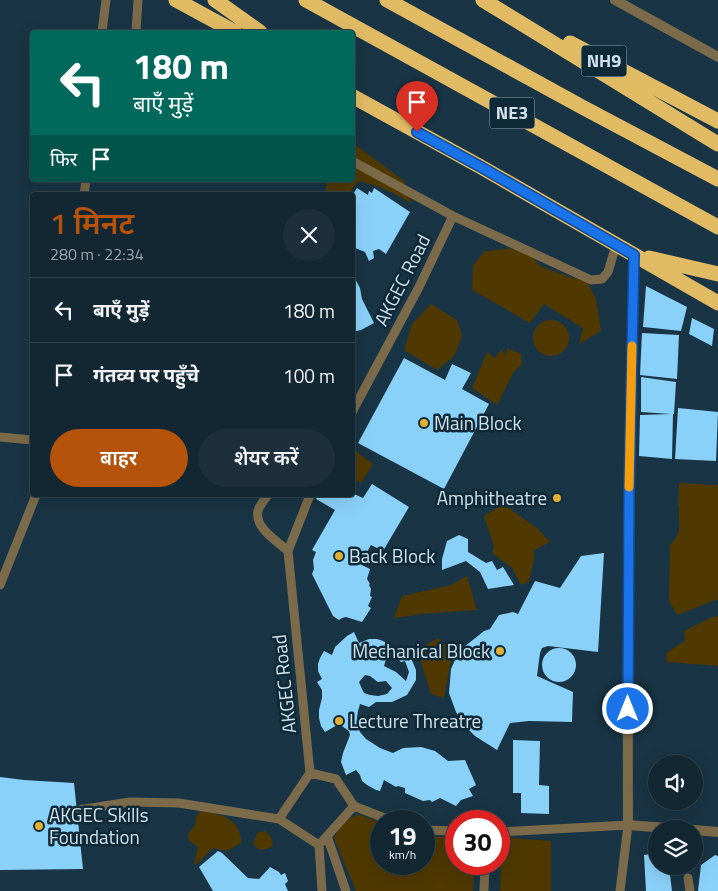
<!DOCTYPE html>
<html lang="hi">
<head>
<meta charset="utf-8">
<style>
  :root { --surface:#132733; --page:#1c2f3b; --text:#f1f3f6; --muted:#9da5ac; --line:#32444e; --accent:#b45309 }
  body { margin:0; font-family:"Titillium Web","Noto Sans Devanagari",sans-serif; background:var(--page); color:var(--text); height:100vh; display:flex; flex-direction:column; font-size:19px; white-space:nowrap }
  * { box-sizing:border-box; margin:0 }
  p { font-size:16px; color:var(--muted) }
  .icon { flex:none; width:28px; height:28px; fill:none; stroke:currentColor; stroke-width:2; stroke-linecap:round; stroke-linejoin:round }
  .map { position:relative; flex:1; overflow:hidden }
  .drawer { position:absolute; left:30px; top:192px; width:325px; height:305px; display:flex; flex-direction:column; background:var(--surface); border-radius:5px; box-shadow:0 5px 20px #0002,0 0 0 1px var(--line) }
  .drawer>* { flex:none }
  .top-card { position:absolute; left:30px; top:30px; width:325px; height:152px; border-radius:5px; box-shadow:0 5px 20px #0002,0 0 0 1px var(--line); background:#00695c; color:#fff; overflow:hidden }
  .buttons { position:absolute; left:648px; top:755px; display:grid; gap:10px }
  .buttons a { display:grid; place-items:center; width:55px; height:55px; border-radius:50%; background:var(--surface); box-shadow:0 5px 20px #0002,0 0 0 1px var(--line); font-size:25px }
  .speed { position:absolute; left:370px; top:810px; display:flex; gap:10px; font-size:25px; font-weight:700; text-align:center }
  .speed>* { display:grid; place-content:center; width:65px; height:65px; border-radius:50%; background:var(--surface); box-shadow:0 5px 20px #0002,0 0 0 1px var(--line); line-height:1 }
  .speed small { font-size:12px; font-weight:400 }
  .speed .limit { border:8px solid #d22; background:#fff; color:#111 }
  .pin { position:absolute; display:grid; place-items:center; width:42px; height:42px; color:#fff; margin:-51px -21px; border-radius:50% 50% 50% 0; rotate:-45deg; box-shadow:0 0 5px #0007 }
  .pin .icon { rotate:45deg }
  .me { position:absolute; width:55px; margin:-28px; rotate:0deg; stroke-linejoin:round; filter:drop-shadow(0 0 4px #0008) }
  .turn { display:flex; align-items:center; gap:18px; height:105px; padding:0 20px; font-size:22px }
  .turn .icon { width:65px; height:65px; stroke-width:2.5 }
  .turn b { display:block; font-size:35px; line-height:42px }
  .then { display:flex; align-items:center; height:48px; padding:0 20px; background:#0003; gap:10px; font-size:19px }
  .round { display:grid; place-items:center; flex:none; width:52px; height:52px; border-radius:26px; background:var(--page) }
  .summary { display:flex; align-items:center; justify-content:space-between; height:85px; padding:0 20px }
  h1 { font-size:30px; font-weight:600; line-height:38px; color:var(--accent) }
  .button { display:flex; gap:10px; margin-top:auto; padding:10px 20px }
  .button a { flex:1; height:58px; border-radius:30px; background:var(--accent); color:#fff; font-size:20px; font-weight:600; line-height:58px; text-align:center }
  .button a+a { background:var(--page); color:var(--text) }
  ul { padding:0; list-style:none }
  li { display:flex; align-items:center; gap:15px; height:65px; padding:0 20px; border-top:1px solid var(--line) }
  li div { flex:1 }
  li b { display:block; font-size:19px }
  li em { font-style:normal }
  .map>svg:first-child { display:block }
</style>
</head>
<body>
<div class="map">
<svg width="718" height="891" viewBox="0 0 718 891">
  <rect width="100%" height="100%" fill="#193444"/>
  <!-- green -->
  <path fill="#4f3900" d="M353,143l51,38 8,23c-19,-12 -32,-18 -54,-23l-10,14h-23l2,-15h25z
    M525,247l15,19 32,12 14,2 10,19 5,32 -22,13 4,-16 -39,-24 -14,19 -58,-33 1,-25 12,-14z
    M431,304l26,16 5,16 -8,20 -17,14 -33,-20 8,-26z
    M533 338a18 18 0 1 1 36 0a18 18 0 1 1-36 0Z
    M507,348l14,6 1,10 -9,9 -16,32 -25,-17 15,-36 8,6 6,-8 5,5z
    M353,449l20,15 -12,19 -8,-3z
    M679,483l39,2v114l-41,16 -8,-14 1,-56c15,-16 7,-20 9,-38l-1,-2z
    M503,504l35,25 12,13 -16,8v10l-5,21 -8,4 -9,-17 -20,-15 2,-6 -10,-31z
    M467,576l10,34 -56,4 -27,4 8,-22 49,-11z
    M718,616v50l-51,-4 -1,-9 19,-12 -1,-10 26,-13z
    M438,638l7,7 9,-1 -10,54 -13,-4 -14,-44z
    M201,810c20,5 40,8 40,33l-14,8 -14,-3 -15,15 -4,2 4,-18 -9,-6 -1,-7 7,-9 1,-8z
    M358,814l23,9v41h43v-28l32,1v27h19l-2,27h-117l-22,-53 9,-16z
    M265,831l6,6 2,9 -7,3 -7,1 -6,-6 4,-11z
    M511,838l40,3v50h-51l2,-51z"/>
  <!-- building -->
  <path fill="#8ad1f9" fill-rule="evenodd" d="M357,188l11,7 1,-4 3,2 2,-5 36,24 -24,42 -7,-5 -6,2 1,7 -5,3 -4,-9 -10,-4 -3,-7v-45z
    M352,273l8,15 2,11 12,24 -13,7 -9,2z
    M646,286l41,21 -6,24 -38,-4z
    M692,318l22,11 -2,17 -23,-12z
    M642,333l37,2 -2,44 -37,-4z
    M404,358l41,22 7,-16 19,9 -9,16 27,15 -45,85 -86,-46z
    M641,377l35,5 -2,32h-1l-1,45 -33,-3 1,-41 31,-1 -30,-2z
    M678,408l40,4 -2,49 -41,-2z
    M372,484l37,23 -26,44 -12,-6 -11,19 10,5 -3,10 3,5 -1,1 2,4 -1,7 2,1 -4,9 3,2 -9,14 -16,-5 -4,1 -3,2 -6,-4 -21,-42 2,-5 -1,-9 3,-8 -4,-2 23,-40 -19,-11 2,-4h34v-2l11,5z
    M459,535l9,4v13l18,11 6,-2 5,9 6,-3 11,18 -26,4 -8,-17 -14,-11 -24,9v-11l5,-18z
    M604,553l-6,99 -50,-6 -6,2 -2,5 -3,23 36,16 -1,30 -43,-1 -19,2 -13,27 -22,-14 -9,-9 -10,-15 -7,-19 2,-24 8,-18 25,-20 6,-2 9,-14 14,-3 5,2 17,-33 25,7 21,-32z
    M354,632l5,11 10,-4h8l6,2 18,11 3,-2 5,3 7,17v10l-9,15 -15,7h-16l-7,5 -9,-3 -2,7 -1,7 1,9 2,5 6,7 14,9 13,5 10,-5 18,-1 14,4 13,10 17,-1 11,25 -7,4 4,7 -12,4 -5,6 -16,-8 -8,4 -2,-2 -7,1 -18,-8v-5l-7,-2 -2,1 -12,-7 -4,11 -4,-1 -9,-5 -5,-4 -2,-6 -4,-5 -10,5 -5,-13 2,-9 7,-18 -1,-4 -10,-7 -14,8 -4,-6 -2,-8v-8l3,-12v-8l-5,-8 5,-3 -4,-8v-7l2,-6 4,-7 8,4 3,-8 12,-11zM388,652l13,10 4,-1 4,11 -3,9 -10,-9 -12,-6zM365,675l5,1 8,6 8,-1 6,7 -5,6 -9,2 -8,-1 -6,-2 -2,-4 -3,-7z
    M542 665a17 17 0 1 1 34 0a17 17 0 1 1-34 0Z
    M513,740l27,1 -1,44 10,1v28l-28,-1v-20h-8z
    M0,777l24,3 50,3 9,86 -83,1z
    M218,851l4,2 26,25 11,1 11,-12 9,5 2,3 4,-2 3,8 -3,3 3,7h-75l-14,-24z
    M656,853v13h13l3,25h-26l-2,-36z
    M715,855l3,1v35h-20l3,-26z"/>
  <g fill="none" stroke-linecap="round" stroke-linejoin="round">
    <!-- lane -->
    <path stroke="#7b6b4a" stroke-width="9" d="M102,32l4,-32
      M136,32l2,-32
      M352,161l101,55 138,64 11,-1 6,-7 8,-27
      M84,195l2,-15
      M352,412l67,-125 34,-71
      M0,437l32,3
      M268,495c-3,4 -7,9 -9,13 -8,18 18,33 29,43
      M310,495l-22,56 22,222 26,6 18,27 38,15
      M0,585l36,-90
      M310,773l-31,46 40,26 35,-39
      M78,810l52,-8 49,1 100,16
      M424,830l32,1
      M499,832l129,-7 -8,66
      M327,836l19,55
      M319,845l3,46
      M688,878l2,13
      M484,891l1,-27"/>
    <!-- street -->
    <path stroke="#7b6b4a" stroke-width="10" d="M615,0l103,57
      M634,255c-4,190 -7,380 -6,570l50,4
      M694,830l24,2"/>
    <!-- highway -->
    <path stroke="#e1ba64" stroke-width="15" d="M176,0l59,32
      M215,0l45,32
      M306,0l412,227
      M387,0l197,108 134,71
      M483,0l235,144
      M570,43l148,78
      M352,96l129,71 237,136
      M649,258l69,16"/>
  </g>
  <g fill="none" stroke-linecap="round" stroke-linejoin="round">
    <defs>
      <path id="route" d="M417,132l64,35 153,88 -5,241 -1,213"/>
    </defs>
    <!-- route casing -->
    <use href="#route" stroke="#114b97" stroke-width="12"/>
    <!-- route -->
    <use href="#route" stroke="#1a73e8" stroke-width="9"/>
    <!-- slow -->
    <path stroke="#f59e0b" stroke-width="9" d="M629,487l3,-141"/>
  </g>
  <!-- markers -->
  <g fill="#e1af34" stroke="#0e2a39" stroke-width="2">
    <circle cx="424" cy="423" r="5"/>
    <circle cx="557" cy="498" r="5"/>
    <circle cx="339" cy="556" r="5"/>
    <circle cx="500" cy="651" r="5"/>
    <circle cx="339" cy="721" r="5"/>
    <circle cx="39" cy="826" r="5"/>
  </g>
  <g text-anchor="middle" stroke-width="5" stroke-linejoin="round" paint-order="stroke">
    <!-- shield labels -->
    <g fill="#0e2a39" stroke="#96aab6" stroke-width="1">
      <rect x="581.5" y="45.5" width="45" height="31" rx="4"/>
      <rect x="489.5" y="97.5" width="45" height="31" rx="4"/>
    </g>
    <g font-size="18" font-weight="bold" fill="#d1e1eb">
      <text x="604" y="67">NH9</text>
      <text x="512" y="119">NE3</text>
    </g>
    <!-- street labels -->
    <g font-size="19" fill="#d1e1eb" stroke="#0e2a39">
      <text transform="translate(402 280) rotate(-63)" y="7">AKGEC Road</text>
      <text transform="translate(284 684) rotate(-96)" y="7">AKGEC Road</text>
    </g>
    <!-- poi labels -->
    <g font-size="19" fill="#d1e1eb" stroke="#0e2a39" text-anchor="start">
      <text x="434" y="430">Main Block</text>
      <text x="547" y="505" text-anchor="end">Amphitheatre</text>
      <text x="349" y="563">Back Block</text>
      <text x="490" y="658" text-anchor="end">Mechanical Block</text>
      <text x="349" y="728">Lecture Threatre</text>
      <text x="49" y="822">AKGEC Skills<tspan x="49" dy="22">Foundation</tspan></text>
    </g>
  </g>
</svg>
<div class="buttons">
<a><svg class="icon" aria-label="sound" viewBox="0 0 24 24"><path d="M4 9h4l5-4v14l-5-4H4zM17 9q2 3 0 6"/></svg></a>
<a><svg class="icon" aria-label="layers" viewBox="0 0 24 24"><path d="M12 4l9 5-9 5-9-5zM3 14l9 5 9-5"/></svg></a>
</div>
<div class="speed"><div>19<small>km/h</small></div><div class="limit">30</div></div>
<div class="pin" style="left:417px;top:132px;background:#d93025"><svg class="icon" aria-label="arrive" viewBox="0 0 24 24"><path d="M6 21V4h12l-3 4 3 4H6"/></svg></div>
<svg class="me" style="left:628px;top:709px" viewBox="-20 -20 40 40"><circle r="17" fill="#1a73e8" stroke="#fff" stroke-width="3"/><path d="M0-11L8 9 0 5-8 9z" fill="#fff"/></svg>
<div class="top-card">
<div class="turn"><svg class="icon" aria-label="left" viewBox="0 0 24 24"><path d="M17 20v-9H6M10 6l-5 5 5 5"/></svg><div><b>180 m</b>बाएँ मुड़ें</div></div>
<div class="then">फिर<svg class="icon" aria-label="arrive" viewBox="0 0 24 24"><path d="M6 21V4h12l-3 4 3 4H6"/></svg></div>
</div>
<section class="drawer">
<div class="summary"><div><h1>1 मिनट</h1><p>280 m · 22:34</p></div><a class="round"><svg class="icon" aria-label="close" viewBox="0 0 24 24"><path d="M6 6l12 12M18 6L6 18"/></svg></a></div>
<ul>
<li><svg class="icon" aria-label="left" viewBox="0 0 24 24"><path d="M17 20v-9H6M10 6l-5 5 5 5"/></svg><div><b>बाएँ मुड़ें</b></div><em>180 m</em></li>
<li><svg class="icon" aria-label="arrive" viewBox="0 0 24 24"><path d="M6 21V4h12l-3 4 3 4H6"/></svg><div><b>गंतव्य पर पहुँचे</b></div><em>100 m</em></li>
</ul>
<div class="button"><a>बाहर</a><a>शेयर करें</a></div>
</section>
</div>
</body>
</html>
